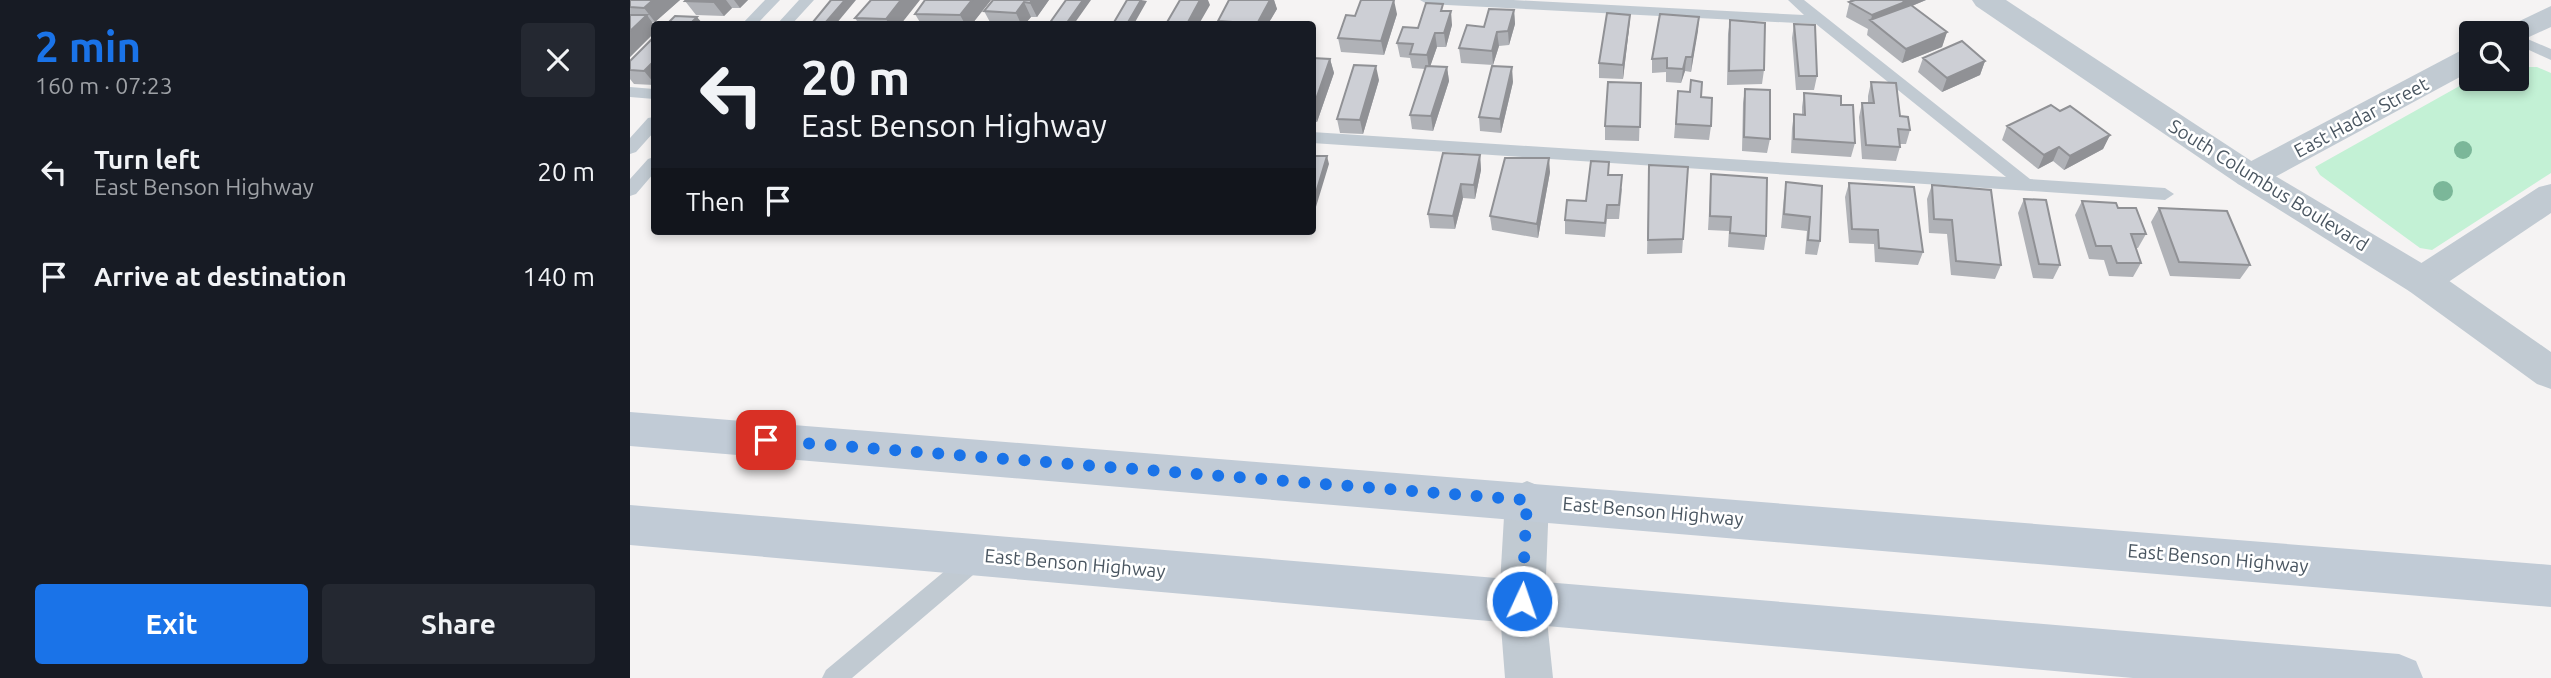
<!DOCTYPE html>
<html lang="en">
<head>
<meta charset="utf-8">
<style>
  :root { --surface:#171b24; --page:#242831; --text:#f1f3f6; --muted:#9ea1a6; --accent:#1a73e8 }
  body { margin:0; font-family:Ubuntu,sans-serif; background:var(--page); color:var(--text); height:100vh; display:flex; flex-direction:column; font-size:26px; white-space:nowrap }
  * { box-sizing:border-box; margin:0 }
  p { font-size:23px; color:var(--muted) }
  .icon { flex:none; width:38px; height:38px; fill:none; stroke:currentColor; stroke-width:2; stroke-linecap:round; stroke-linejoin:round }
  .map { position:relative; flex:1; overflow:hidden }
  .panel { display:flex; flex-direction:column; background:var(--surface); width:630px }
  .panel>* { flex:none }
  .banner { position:absolute; left:21px; top:21px; width:665px; height:214px; border-radius:7px; box-shadow:0 4px 10px #0003; background:#171b24; color:var(--text); overflow:hidden }
  .fabs { position:absolute; left:1829px; top:21px; display:grid; gap:14px }
  .fabs a { display:grid; place-items:center; width:70px; height:70px; border-radius:7px; background:var(--surface); box-shadow:0 4px 10px #0003; font-size:35px }
  .pin { position:absolute; display:grid; place-items:center; width:60px; height:60px; color:#fff; margin:-30px; border-radius:14px; box-shadow:0 4px 10px #0006 }
  .me { position:absolute; width:77px; margin:-38px; rotate:3deg; stroke-linejoin:round; filter:drop-shadow(0 0 5px #0008) }
  .turn { display:flex; align-items:center; gap:24px; height:147px; padding:0 35px; font-size:32px }
  .turn .icon { width:91px; height:91px; stroke-width:2.5 }
  .turn b { display:block; font-size:49px; line-height:60px }
  .then { display:flex; align-items:center; height:66px; padding:0 35px; background:#0003; gap:14px; font-size:26px }
  .round { display:grid; place-items:center; flex:none; width:74px; height:74px; border-radius:7px; background:var(--page) }
  .summary { display:flex; align-items:center; justify-content:space-between; height:119px; padding:0 35px }
  h1 { font-size:42px; font-weight:700; line-height:52px; color:var(--accent) }
  .cta { display:flex; gap:14px; margin-top:auto; padding:14px 35px }
  .cta a { flex:1; height:80px; border-radius:7px; background:var(--accent); color:#fff; font-size:28px; font-weight:700; line-height:80px; text-align:center }
  .cta a+a { background:var(--page); color:var(--text) }
  ul { padding:0; list-style:none }
  li { display:flex; align-items:center; gap:21px; height:105px; padding:0 35px }
  li div { flex:1 }
  li b { display:block; font-size:26px }
  li em { font-style:normal }
  main { display:flex; flex:1; min-height:0 }
  .map>svg:first-child { display:block }
</style>
</head>
<body>
<main>
<section class="panel">
<div class="summary"><div><h1>2 min</h1><p>160 m · 07:23</p></div><a class="round"><svg class="icon" aria-label="close" viewBox="0 0 24 24"><path d="M6 6l12 12M18 6L6 18"/></svg></a></div>
<ul>
<li><svg class="icon" aria-label="left" viewBox="0 0 24 24"><path d="M17 20v-9H6M10 6l-5 5 5 5"/></svg><div><b>Turn left</b><p>East Benson Highway</p></div><em>20 m</em></li>
<li><svg class="icon" aria-label="arrive" viewBox="0 0 24 24"><path d="M6 21V4h12l-3 4 3 4H6"/></svg><div><b>Arrive at destination</b></div><em>140 m</em></li>
</ul>
<div class="cta"><a>Exit</a><a>Share</a></div>
</section>
<div class="map">
<svg width="1921" height="678" viewBox="0 0 1921 678">
  <rect width="100%" height="100%" fill="#f5f3f3"/>
  <!-- green -->
  <path fill="#c3f1d5" d="M1887,67h20l14,6v100l-119,77 -12,-2 -100,-73 -5,-8 157,-88h44z"/>
  <g fill="none" stroke-linecap="round" stroke-linejoin="round">
    <!-- service -->
    <path fill="#c1cad2" fill-rule="evenodd" d="M135,0h15l-23,24h-15z
      M169,0h15l-22,24h-15z
      M790,0h93l291,15 -16,-15h16l226,179 135,9 9,6 -9,6 -853,-57v-11l694,45 -190,-153 -389,-20z
      M1886,34l35,15v11l-35,-16z
      M0,87l24,2v10l-24,-2z
      M24,117v15l-18,20 -6,2v-16l18,-20z
      M24,157v16l-18,21 -6,2v-17l18,-20z
      M348,547l8,3 3,7 -3,7 -134,114h-30l4,-8 144,-120z"/>
    <!-- minor -->
    <path fill="#c1cad2" fill-rule="evenodd" d="M1921,6v21l-35,16v-10h-14l3,-5z
      M1841,48v23l-209,113 -12,4 -12,-4 -5,-8 5,-8 222,-117z
      M1921,184v29l-116,78 -13,4 -13,-4 -5,-10 5,-10 130,-84z
      M897,481l15,6 7,13 -4,101 8,77h-48l-6,-77 6,-101 7,-13z"/>
    <!-- tertiary -->
    <path fill="#c1cad2" fill-rule="evenodd" d="M1342,0h34l256,168 173,103 116,81v37l-14,-5 -128,-93 -171,-107 -262,-178z"/>
    <!-- secondary -->
    <path fill="#c1cbd6" fill-rule="evenodd" d="M0,412l1921,153v42l-1921,-161z
      M0,505l1769,149 17,7 7,17h-290l-1503,-133z"/>
  </g>
  <!-- trees -->
  <g fill="#7bb799">
    <circle cx="1833" cy="150" r="9"/>
    <circle cx="1813" cy="191" r="10"/>
  </g>
  <!-- wall -->
  <path fill="#b0b2b7" d="M0,0h50l-25,22h-3l2,3v8l-24,24z
    M56,0h62l-8,8h-8l-8,8 -28,-1 -11,-14z
    M201,0l5,24h-21l-2,-2z
    M241,0l30,24h-42l-4,-6z
    M361,0l-19,24h-51l-6,-10z
    M363,0h56l-12,17h-6l-6,7h-34l-7,-13z
    M599,0h45l3,9 -9,15h-49l-1,-3z
    M1220,0h76l-14,6 35,26 -5,15 -40,16 -35,-28 1,-6 -22,-12z
    M884,10l1,14 -6,21 -10,1 -6,19 -32,-2 -2,-15 25,-21z
    M814,11l8,14 -6,22h-9l-7,19 17,1 2,14 -16,50 -21,-2 -2,-14 15,-46 -13,-1 -2,-10 -10,-1 -3,-14z
    M767,14l-13,41 -43,-3 -3,-14 17,-22z
    M1000,15l-1,14 -6,50 -24,-1v-15z
    M1069,17l-8,55 -6,-1 -4,12 -15,-1v-10l-14,1v-14z
    M1100,20l34,50 -2,14 -35,1 1,-51z
    M1164,24l23,52 -3,14h-18l-4,-52z
    M24,37v48l-20,-1 -4,-5v-18z
    M682,58l18,1 4,14 -17,49h-5z
    M1293,58l62,3 -5,14 -38,17 -24,-20z
    M749,80l-16,54 -23,-1 -3,-14z
    M883,82l-12,51 -21,-2 -1,-14z
    M1241,82l39,48 -4,14h-6v3l-4,14 -34,-2 -3,-42 3,-14h6v-7z
    M1011,83l-2,58 -34,-1v-14z
    M1115,89l25,50 -3,14 -25,-2 1,-48z
    M1048,91l12,1 11,5 10,29 -2,14 -35,-2z
    M1174,93l37,12 14,38 -4,14 -60,-4 1,-25 2,-14 8,1v-8z
    M1430,111l50,24 -7,14 -39,21 -11,-9 -15,8 -36,-29 5,-14z
    M850,155l1,15 -6,29 -12,-1 -8,31 -25,-1 -2,-14z
    M1019,165l34,74 -1,14 -35,1z
    M920,172l-12,66 -46,-8 -2,-14z
    M1081,174l55,62 -2,14 -36,-3 1,-16 -21,-1z
    M979,175l13,14 -3,30h-12l-2,18 -40,-3v-14l21,-19z
    M1156,182l36,4 -2,55 -3,14 -12,-1 2,-23 -26,-3 3,-32z
    M1219,183l74,69 -5,13 -43,-3 -1,-18 -25,-1 -4,-46z
    M1302,185l69,80 -6,14 -44,-4 -4,-41 -18,-1 -2,-34z
    M1394,199l36,66 -7,14 -20,-1 -15,-65z
    M1452,201l64,33 -8,14h-2l5,15 -8,14 -24,-1 -5,-16 -15,-1 -14,-44z
    M1529,208l91,57 -10,14 -70,-3 -19,-54z"/>
  <!-- shaded-wall -->
  <path fill="#909195" d="M23,0h27l-25,22 -11,-14z
    M85,0h11l6,8 -8,8 -11,-14z
    M104,0h14l-8,8z
    M215,0h11l-20,24h-8l-2,-2z
    M271,0h19l-19,24h-12l-3,-5z
    M342,0h19l-19,24h-7l-5,-9z
    M402,0h17l-12,17 -7,-14z
    M453,0h8l-17,24h-8z
    M511,0l6,1 -13,23h-7z
    M570,0h8l2,5 -11,19h-12z
    M640,0h4l3,9 -9,15h-11z
    M764,0l3,14 -13,41 -3,-14z
    M1270,0h26l-24,10 -31,11 1,-6z
    M394,2l7,15 -6,7h-4l-5,-11z
    M884,10l1,14 -6,21 -1,-14z
    M821,11l1,14 -6,22 -2,-14z
    M17,15l7,10v8l-24,24v-26z
    M1000,15l-1,14 -6,50v-14z
    M67,17l6,7h-13z
    M1069,17l-1,14 -7,41 1,-15z
    M867,32l2,14 -6,19 -1,-14z
    M1317,32l-5,15 -40,16 4,-14z
    M805,33l2,14 -8,23 -2,-15z
    M1056,57l-1,14 -4,12 2,-14z
    M700,59l4,14 -17,49 -4,-14z
    M24,61v22l-10,-12z
    M1355,61l-5,14 -38,17 5,-14z
    M746,66l3,14 -16,54 -3,-14z
    M817,67l2,14 -16,50 -2,-15z
    M882,67l1,15 -12,51 -1,-14z
    M1480,135l-7,14 -39,21 6,-14z
    M1429,147l-6,14 -15,8 6,-14z
    M850,155l1,15 -6,29 -1,-14z
    M697,156l2,8 -17,56v-14z
    M919,158l1,14 -12,66 -1,-14z
    M831,184l2,14 -8,31 -2,-13z"/>
  <!-- building -->
  <path fill="#cdcfd5" stroke="#909195" stroke-width="2" d="M0,0h23l-9,8 -14,-1z
    M56,0h29l-2,2 -28,-1z
    M201,0h14l-19,22h-13z
    M241,0h30l-15,19 -31,-1z
    M295,0h47l-12,15 -45,-1z
    M363,0h39l-2,3 -6,-1 -8,11 -32,-2z
    M436,0h17l-17,24h-17z
    M497,0h14l-14,24h-14z
    M550,0h20l-13,24h-21z
    M599,0h41l-13,24h-27l1,-2 -13,-1z
    M731,0h33l-13,41 -43,-3 8,-23 9,1z
    M1225,0h47l3,2 -33,13 -23,-13z
    M796,3l17,1 -2,7h10l-7,22h-9l-8,22 -17,-1 3,-10 -16,-1 6,-16 15,1z
    M1281,5l36,27 -41,17 -36,-29z
    M859,9l25,1 -6,21 -11,1 -5,19 -33,-3 8,-23 17,2z
    M977,13l23,2 -7,50 -24,-2z
    M1030,14l39,3 -7,40h-6l-3,12 -16,-1v-10l-15,1z
    M0,15h17l-17,16z
    M45,16l22,1 -7,7h-23z
    M1100,20l35,3 -1,47 -35,1z
    M1164,24l21,1 2,51h-18z
    M24,37v24l-10,10 -14,-1v-9z
    M1332,41l23,20 -38,17 -24,-20z
    M682,58l18,1 -17,49h-1z
    M724,65l22,1 -16,54 -23,-1z
    M796,66l21,1 -16,49 -21,-1z
    M862,66l20,1 -12,52 -21,-2z
    M1061,80l11,2 -1,15 11,1 -1,28 -35,-2 2,-33 12,1z
    M978,82l33,1 -1,44 -35,-1z
    M1241,82l25,1 4,33 8,1 2,13 -12,-1 2,18 -34,-2 -4,-42h12z
    M1115,89l25,1v49l-26,-2z
    M1174,93l37,3v9h12l2,38 -61,-4v-25l11,1z
    M1421,105l9,6 10,-5 40,29 -40,21 -11,-9 -15,8 -37,-29z
    M813,153l37,2 -6,30 -13,-1 -8,32 -25,-2z
    M682,156h15l-15,50z
    M875,158h44l-12,66 -47,-8z
    M961,161l18,1 -1,13h14l-3,30h-12l-2,18 -40,-3 2,-20 19,1z
    M1019,165l39,2 -5,72 -35,1z
    M1081,174l56,4 -1,58 -36,-3 1,-16 -21,-1z
    M1156,182l36,4 -2,55 -12,-1 2,-23 -26,-3z
    M1219,183l65,4 9,65 -44,-4 -1,-18 -26,-1z
    M1302,185l59,5 10,75 -45,-4 -4,-41 -18,-1z
    M1394,199l22,1 14,65 -21,-1z
    M1452,201l34,2 2,5h18l10,26h-15l10,29h-24l-6,-17h-15z
    M1529,208l68,3 23,54 -71,-3z"/>
  <g fill="none" stroke-linecap="round" stroke-linejoin="round">
    <!-- route -->
    <path stroke="#1a73e8" stroke-width="12" stroke-dasharray="0 21.6" d="M136,440l761,60 -5,101"/>
  </g>
  <g text-anchor="middle" stroke-width="5" stroke-linejoin="round" paint-order="stroke">
    <!-- street labels -->
    <g font-size="19" fill="#4a5661" stroke="#fff">
      <text transform="translate(1731 117) rotate(-28)" y="7">East Hadar Street</text>
      <text transform="translate(1639 185) rotate(32)" y="7">South Columbus Boulevard</text>
      <text transform="translate(1023 511) rotate(5)" y="7">East Benson Highway</text>
      <text transform="translate(1588 558) rotate(5)" y="7">East Benson Highway</text>
      <text transform="translate(445 563) rotate(5)" y="7">East Benson Highway</text>
    </g>
  </g>
</svg>
<div class="fabs">
<a><svg class="icon" aria-label="search" viewBox="0 0 24 24"><circle cx="10" cy="10" r="6"/><path d="M15 15l6 6"/></svg></a>
</div>
<div class="pin" style="left:136px;top:440px;background:#d93025"><svg class="icon" aria-label="arrive" viewBox="0 0 24 24"><path d="M6 21V4h12l-3 4 3 4H6"/></svg></div>
<svg class="me" style="left:892px;top:601px" viewBox="-20 -20 40 40"><circle r="17" fill="#1a73e8" stroke="#fff" stroke-width="3"/><path d="M0-11L8 9 0 5-8 9z" fill="#fff"/></svg>
<div class="banner">
<div class="turn"><svg class="icon" aria-label="left" viewBox="0 0 24 24"><path d="M17 20v-9H6M10 6l-5 5 5 5"/></svg><div><b>20 m</b>East Benson Highway</div></div>
<div class="then">Then<svg class="icon" aria-label="arrive" viewBox="0 0 24 24"><path d="M6 21V4h12l-3 4 3 4H6"/></svg></div>
</div>
</div>
</main>
</body>
</html>
